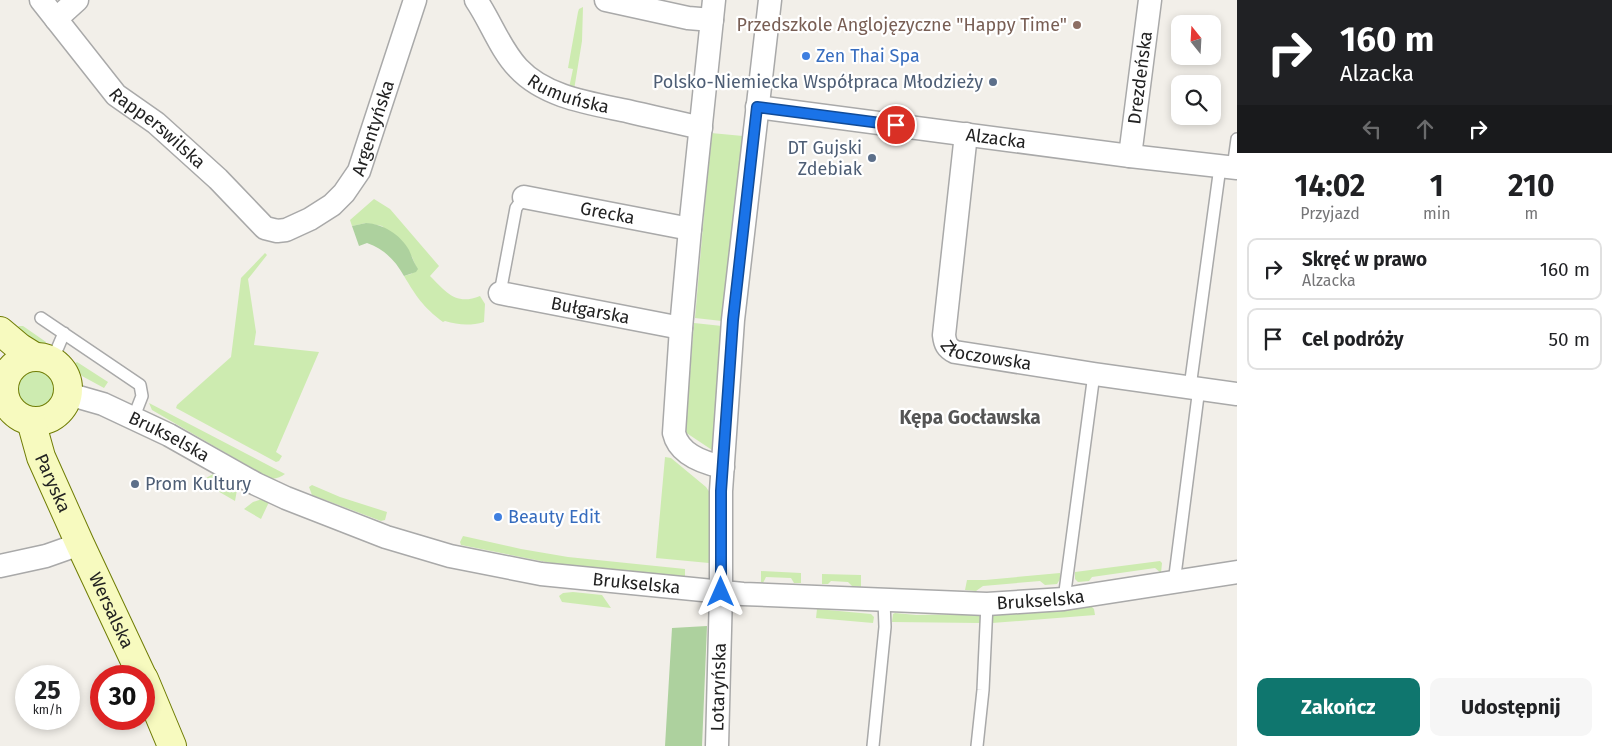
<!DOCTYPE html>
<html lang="pl">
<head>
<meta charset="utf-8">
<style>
  :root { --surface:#fff; --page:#f6f6f6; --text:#202124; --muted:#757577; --line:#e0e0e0; --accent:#0f766e }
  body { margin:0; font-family:"Fira Sans",sans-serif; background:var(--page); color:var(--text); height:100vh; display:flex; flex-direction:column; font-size:19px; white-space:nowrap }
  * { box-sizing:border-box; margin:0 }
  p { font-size:16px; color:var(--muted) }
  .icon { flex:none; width:28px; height:28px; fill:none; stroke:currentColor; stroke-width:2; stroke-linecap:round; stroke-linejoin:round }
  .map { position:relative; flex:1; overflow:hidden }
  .details { display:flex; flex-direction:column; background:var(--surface); width:375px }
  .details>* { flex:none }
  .banner { background:#202124; color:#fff; overflow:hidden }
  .needle { width:32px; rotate:342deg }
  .tools { position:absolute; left:1171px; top:15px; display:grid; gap:10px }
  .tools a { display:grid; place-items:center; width:50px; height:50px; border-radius:10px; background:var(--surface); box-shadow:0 2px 8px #0003; font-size:25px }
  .speed { position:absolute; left:15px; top:665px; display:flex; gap:10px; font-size:25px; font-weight:700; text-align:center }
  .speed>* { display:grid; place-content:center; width:65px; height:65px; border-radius:50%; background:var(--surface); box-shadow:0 2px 8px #0003; line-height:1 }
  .speed small { font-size:12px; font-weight:400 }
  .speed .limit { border:8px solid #d22; background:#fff; color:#111 }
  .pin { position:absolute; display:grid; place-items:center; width:42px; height:42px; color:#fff; margin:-21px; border:2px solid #fff; border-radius:50%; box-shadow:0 1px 5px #0007 }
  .me { position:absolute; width:55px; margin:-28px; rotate:0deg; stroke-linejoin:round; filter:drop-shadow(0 0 4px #0008) }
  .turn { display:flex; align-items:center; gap:18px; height:105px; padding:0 20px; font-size:22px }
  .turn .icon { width:65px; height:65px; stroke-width:2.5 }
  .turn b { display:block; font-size:35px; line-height:42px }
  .lanes { display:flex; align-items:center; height:48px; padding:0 20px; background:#0003; justify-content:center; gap:25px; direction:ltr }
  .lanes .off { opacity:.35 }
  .eta { display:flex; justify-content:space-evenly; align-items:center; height:85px; text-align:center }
  .eta b { font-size:30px; font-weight:700; line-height:35px }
  .primary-button { display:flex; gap:10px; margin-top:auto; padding:10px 20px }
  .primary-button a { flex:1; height:58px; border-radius:10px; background:var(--accent); color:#fff; font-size:20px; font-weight:700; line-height:58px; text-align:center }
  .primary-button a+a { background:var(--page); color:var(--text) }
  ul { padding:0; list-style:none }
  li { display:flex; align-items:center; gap:15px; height:62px; margin:0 10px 8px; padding:0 10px; border:2px solid var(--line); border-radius:10px }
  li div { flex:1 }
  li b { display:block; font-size:19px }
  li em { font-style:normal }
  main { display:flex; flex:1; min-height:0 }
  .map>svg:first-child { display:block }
</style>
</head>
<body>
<main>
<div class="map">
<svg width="1237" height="746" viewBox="0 0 1237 746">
  <rect width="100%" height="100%" fill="#f2efe9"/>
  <!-- grass -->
  <path fill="#cdebb0" d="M583,7l-1,34 -8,49 -5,-2 4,-19 -5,-1 10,-56 1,-3z
    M711,133l32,3 -21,185 -27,-3z
    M374,199l16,10 49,57 -9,10c16,16 26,30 50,20l5,8 -1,18c-14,4 -26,3 -39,-1l-2,1c-20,-15 -27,-26 -39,-46l7,-2 6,-5 -5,-12 -30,-31 -16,-3 -14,3 -2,-6z
    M265,253l2,2 -19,24 8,53 -2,13 65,7 -43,100 6,4 -3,5 -3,1 -100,-54 1,-3 54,-48 10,-79z
    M694,323l28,3 -10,124 -27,-18z
    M19,326h4l23,16 -2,3 -15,-2 -17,-11z
    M77,362l31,20 -4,6 -22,-12 -8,-12z
    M17 389a20 20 0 1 1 40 0a20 20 0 1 1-40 0Z
    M149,403l136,71c-4,3 -11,6 -16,4l-117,-68z
    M665,457l6,1 35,29 4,6 1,64 -2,6 -53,-5z
    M215,473l20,11 2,6 -2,11 -19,-11 -10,-12z
    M312,485l28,12 47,15 -2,8 -4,1 -69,-26 -3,-8z
    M262,499l7,3 -8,17 -17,-10 9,-7z
    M463,536l58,13 47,8 117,12v8l-124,-12 -100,-20 -1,-3z
    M1160,561l2,2 -1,10 -6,-5 -63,9 -3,4 -11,1 -3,-3v-7z
    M761,571l40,2v10h-7l-3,-5 -25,-1 -3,6 -2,-1z
    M1060,573v6l-3,5 -12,1 -5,-4 -57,5 -7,5 -11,-1 2,-10h18z
    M822,574l39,1v12l-9,-1 -4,-4 -17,-1 -3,3h-6z
    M573,592l29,3 9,13 -49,-6 -3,-6 4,-3z
    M1091,606l3,3 1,6 -103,8v-9z
    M817,609l54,5 3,3 -1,6 -57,-5z
    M895,613l21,2 64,-1v9l-88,-1 1,-8z"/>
  <!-- forest -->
  <path fill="#add19e" d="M366,223c17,1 34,11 43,27 3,7 5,13 9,19l-2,3 -12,4c-9,-16 -20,-27 -37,-33l-8,3 -7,-20z
    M707,626l-5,120h-37l7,-118z"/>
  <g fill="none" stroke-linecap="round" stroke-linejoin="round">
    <defs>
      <path id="lane" d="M1233,168l4,-29
        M500,293l16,-85 8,-11
        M41,318l99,67 2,11 -9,23
        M52,361l12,-28
        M1190,387l30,-220
        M1174,583l25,-195
        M1064,599l30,-225
        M873,746l12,-119 -1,-26
        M977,746l6,-56 4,-86"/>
      <g id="street">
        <path id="s1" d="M41,0l75,95 40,28 62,56 47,49 12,3 9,-1 24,-11 22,-14 12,-12 15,-22 56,-171"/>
        <path id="s2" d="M476,0c15,22 24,49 42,68 27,29 71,35 109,43 25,6 49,11 74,17"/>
        <path d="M606,0l82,18 24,2"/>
        <path d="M714,0l-24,229 -9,99 -7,105c5,22 30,30 49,34"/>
        <path d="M56,19l21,-19"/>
        <path id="s3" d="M757,107l373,49 107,12"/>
        <path id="s4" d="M966,134l-22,201c1,9 3,13 11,17l139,22 143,20"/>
        <path id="s5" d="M1130,156l20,-156"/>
        <path id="s6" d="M524,197l166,32"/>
        <path id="s7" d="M500,293l181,35"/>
        <path id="s8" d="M68,394l35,10 66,31 87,49 30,14 100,39 64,19 91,18 202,20 244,10 77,-5 173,-27"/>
        <path d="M0,566l46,-10 34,-12"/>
        <path id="s9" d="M717,746l4,-154v-101l12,-171 37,-320"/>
      </g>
      <g id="secondary">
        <path d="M0,331l19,16 16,10"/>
        <circle cx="36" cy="389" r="32"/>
        <path id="s10" d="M31,421l10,36 39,87 62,132"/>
        <path d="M144,679l28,67"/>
      </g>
    </defs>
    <!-- lane casing -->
    <use href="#lane" stroke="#a9a9a9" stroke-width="14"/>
    <!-- street casing -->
    <use href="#street" stroke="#a9a9a9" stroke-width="25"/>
    <!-- secondary casing -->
    <use href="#secondary" stroke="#707d05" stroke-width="30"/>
    <!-- lane -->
    <use href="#lane" stroke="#fff" stroke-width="11"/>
    <!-- street -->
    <use href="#street" stroke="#fff" stroke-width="22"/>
    <!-- secondary -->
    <use href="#secondary" stroke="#f7fabf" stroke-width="28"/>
  </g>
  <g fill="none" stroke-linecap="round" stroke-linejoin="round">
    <defs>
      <path id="route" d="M721,592v-101l12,-171 24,-213 139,18"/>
    </defs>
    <!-- route casing -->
    <use href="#route" stroke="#114b97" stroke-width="12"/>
    <!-- route -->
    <use href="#route" stroke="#1a73e8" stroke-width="9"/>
  </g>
  <!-- markers -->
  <circle fill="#8d6e63" stroke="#fff" stroke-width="2" cx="1077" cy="25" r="5"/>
  <g fill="#3f7fe0" stroke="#fff" stroke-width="2">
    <circle cx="806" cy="56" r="5"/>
    <circle cx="498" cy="517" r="5"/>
  </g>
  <g fill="#5c6f8a" stroke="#fff" stroke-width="2">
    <circle cx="993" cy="82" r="5"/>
    <circle cx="872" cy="158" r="5"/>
    <circle cx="135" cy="484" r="5"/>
  </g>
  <g text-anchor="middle" stroke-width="4.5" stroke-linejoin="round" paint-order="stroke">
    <!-- education labels -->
    <g font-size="18" fill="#785e54" stroke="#fff" text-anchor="end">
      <text x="1067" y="31">Przedszkole Anglojęzyczne "Happy Time"</text>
    </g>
    <!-- shop labels -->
    <g font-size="18" fill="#366cbe" stroke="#fff" text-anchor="start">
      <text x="816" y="62">Zen Thai Spa</text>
      <text x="508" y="523">Beauty Edit</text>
    </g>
    <!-- street labels -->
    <g font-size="18" fill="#222" stroke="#fff">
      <text dy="6" stroke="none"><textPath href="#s5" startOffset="79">Drezdeńska</textPath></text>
      <text dy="6" stroke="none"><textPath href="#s2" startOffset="138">Rumuńska</textPath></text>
      <text dy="6" stroke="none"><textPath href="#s1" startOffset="174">Rapperswilska</textPath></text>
      <text dy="6" stroke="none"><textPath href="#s1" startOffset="484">Argentyńska</textPath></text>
      <text dy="6" stroke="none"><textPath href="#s3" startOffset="241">Alzacka</textPath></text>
      <text dy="6" stroke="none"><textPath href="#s6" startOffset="85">Grecka</textPath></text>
      <text dy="6" stroke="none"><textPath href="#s7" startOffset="92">Bułgarska</textPath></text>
      <text dy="6" stroke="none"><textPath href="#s4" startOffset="255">Złoczowska</textPath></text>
      <text dy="6" stroke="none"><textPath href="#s8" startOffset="110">Brukselska</textPath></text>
      <text dy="6" stroke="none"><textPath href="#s10" startOffset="66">Paryska</textPath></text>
      <text dy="6" stroke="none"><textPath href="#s8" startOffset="605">Brukselska</textPath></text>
      <text dy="6" stroke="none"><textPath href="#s8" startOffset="1010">Brukselska</textPath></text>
      <text dy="6" stroke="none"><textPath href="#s10" startOffset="206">Wersalska</textPath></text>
      <text dy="6" stroke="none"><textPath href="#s9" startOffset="59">Lotaryńska</textPath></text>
    </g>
    <!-- service labels -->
    <g font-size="18" fill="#4e5e75" stroke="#fff" text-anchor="end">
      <text x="983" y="88">Polsko-Niemiecka Współpraca Młodzieży</text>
      <text x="862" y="154">DT Gujski<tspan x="862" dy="21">Zdebiak</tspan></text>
      <text x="145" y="490" text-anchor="start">Prom Kultury</text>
    </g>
    <!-- neighbourhood labels -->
    <g font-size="19" font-weight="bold" fill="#555" stroke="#fff">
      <text x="970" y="424">Kępa Gocławska</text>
    </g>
  </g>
</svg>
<div class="tools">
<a><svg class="needle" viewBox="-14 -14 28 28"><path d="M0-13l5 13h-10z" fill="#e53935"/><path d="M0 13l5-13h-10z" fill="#757577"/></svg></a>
<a><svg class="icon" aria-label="search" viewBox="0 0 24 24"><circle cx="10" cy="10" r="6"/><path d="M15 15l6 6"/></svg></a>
</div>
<div class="speed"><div>25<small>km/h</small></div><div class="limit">30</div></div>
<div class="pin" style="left:896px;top:125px;background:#d93025"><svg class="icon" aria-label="arrive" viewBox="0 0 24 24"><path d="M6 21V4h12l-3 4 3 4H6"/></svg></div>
<svg class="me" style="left:721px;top:592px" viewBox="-20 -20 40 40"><path d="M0-17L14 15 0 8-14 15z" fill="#1a73e8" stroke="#fff" stroke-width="4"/></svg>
</div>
<section class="details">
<div class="banner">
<div class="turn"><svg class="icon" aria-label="right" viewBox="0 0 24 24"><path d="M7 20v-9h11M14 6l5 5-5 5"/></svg><div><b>160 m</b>Alzacka</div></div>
<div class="lanes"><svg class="icon off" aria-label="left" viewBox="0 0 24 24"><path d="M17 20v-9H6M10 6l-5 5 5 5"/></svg><svg class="icon off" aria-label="ahead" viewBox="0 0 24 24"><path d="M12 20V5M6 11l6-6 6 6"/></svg><svg class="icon" aria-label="right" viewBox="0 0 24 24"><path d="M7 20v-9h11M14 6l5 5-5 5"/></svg></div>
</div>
<div class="eta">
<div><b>14:02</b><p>Przyjazd</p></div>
<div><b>1</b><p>min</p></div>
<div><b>210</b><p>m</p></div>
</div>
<ul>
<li><svg class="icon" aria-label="right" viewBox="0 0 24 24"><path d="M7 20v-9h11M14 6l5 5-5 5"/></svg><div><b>Skręć w prawo</b><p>Alzacka</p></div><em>160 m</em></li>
<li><svg class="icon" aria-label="arrive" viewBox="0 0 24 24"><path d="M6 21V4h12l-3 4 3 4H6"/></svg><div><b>Cel podróży</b></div><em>50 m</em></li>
</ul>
<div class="primary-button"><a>Zakończ</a><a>Udostępnij</a></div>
</section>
</main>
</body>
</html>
